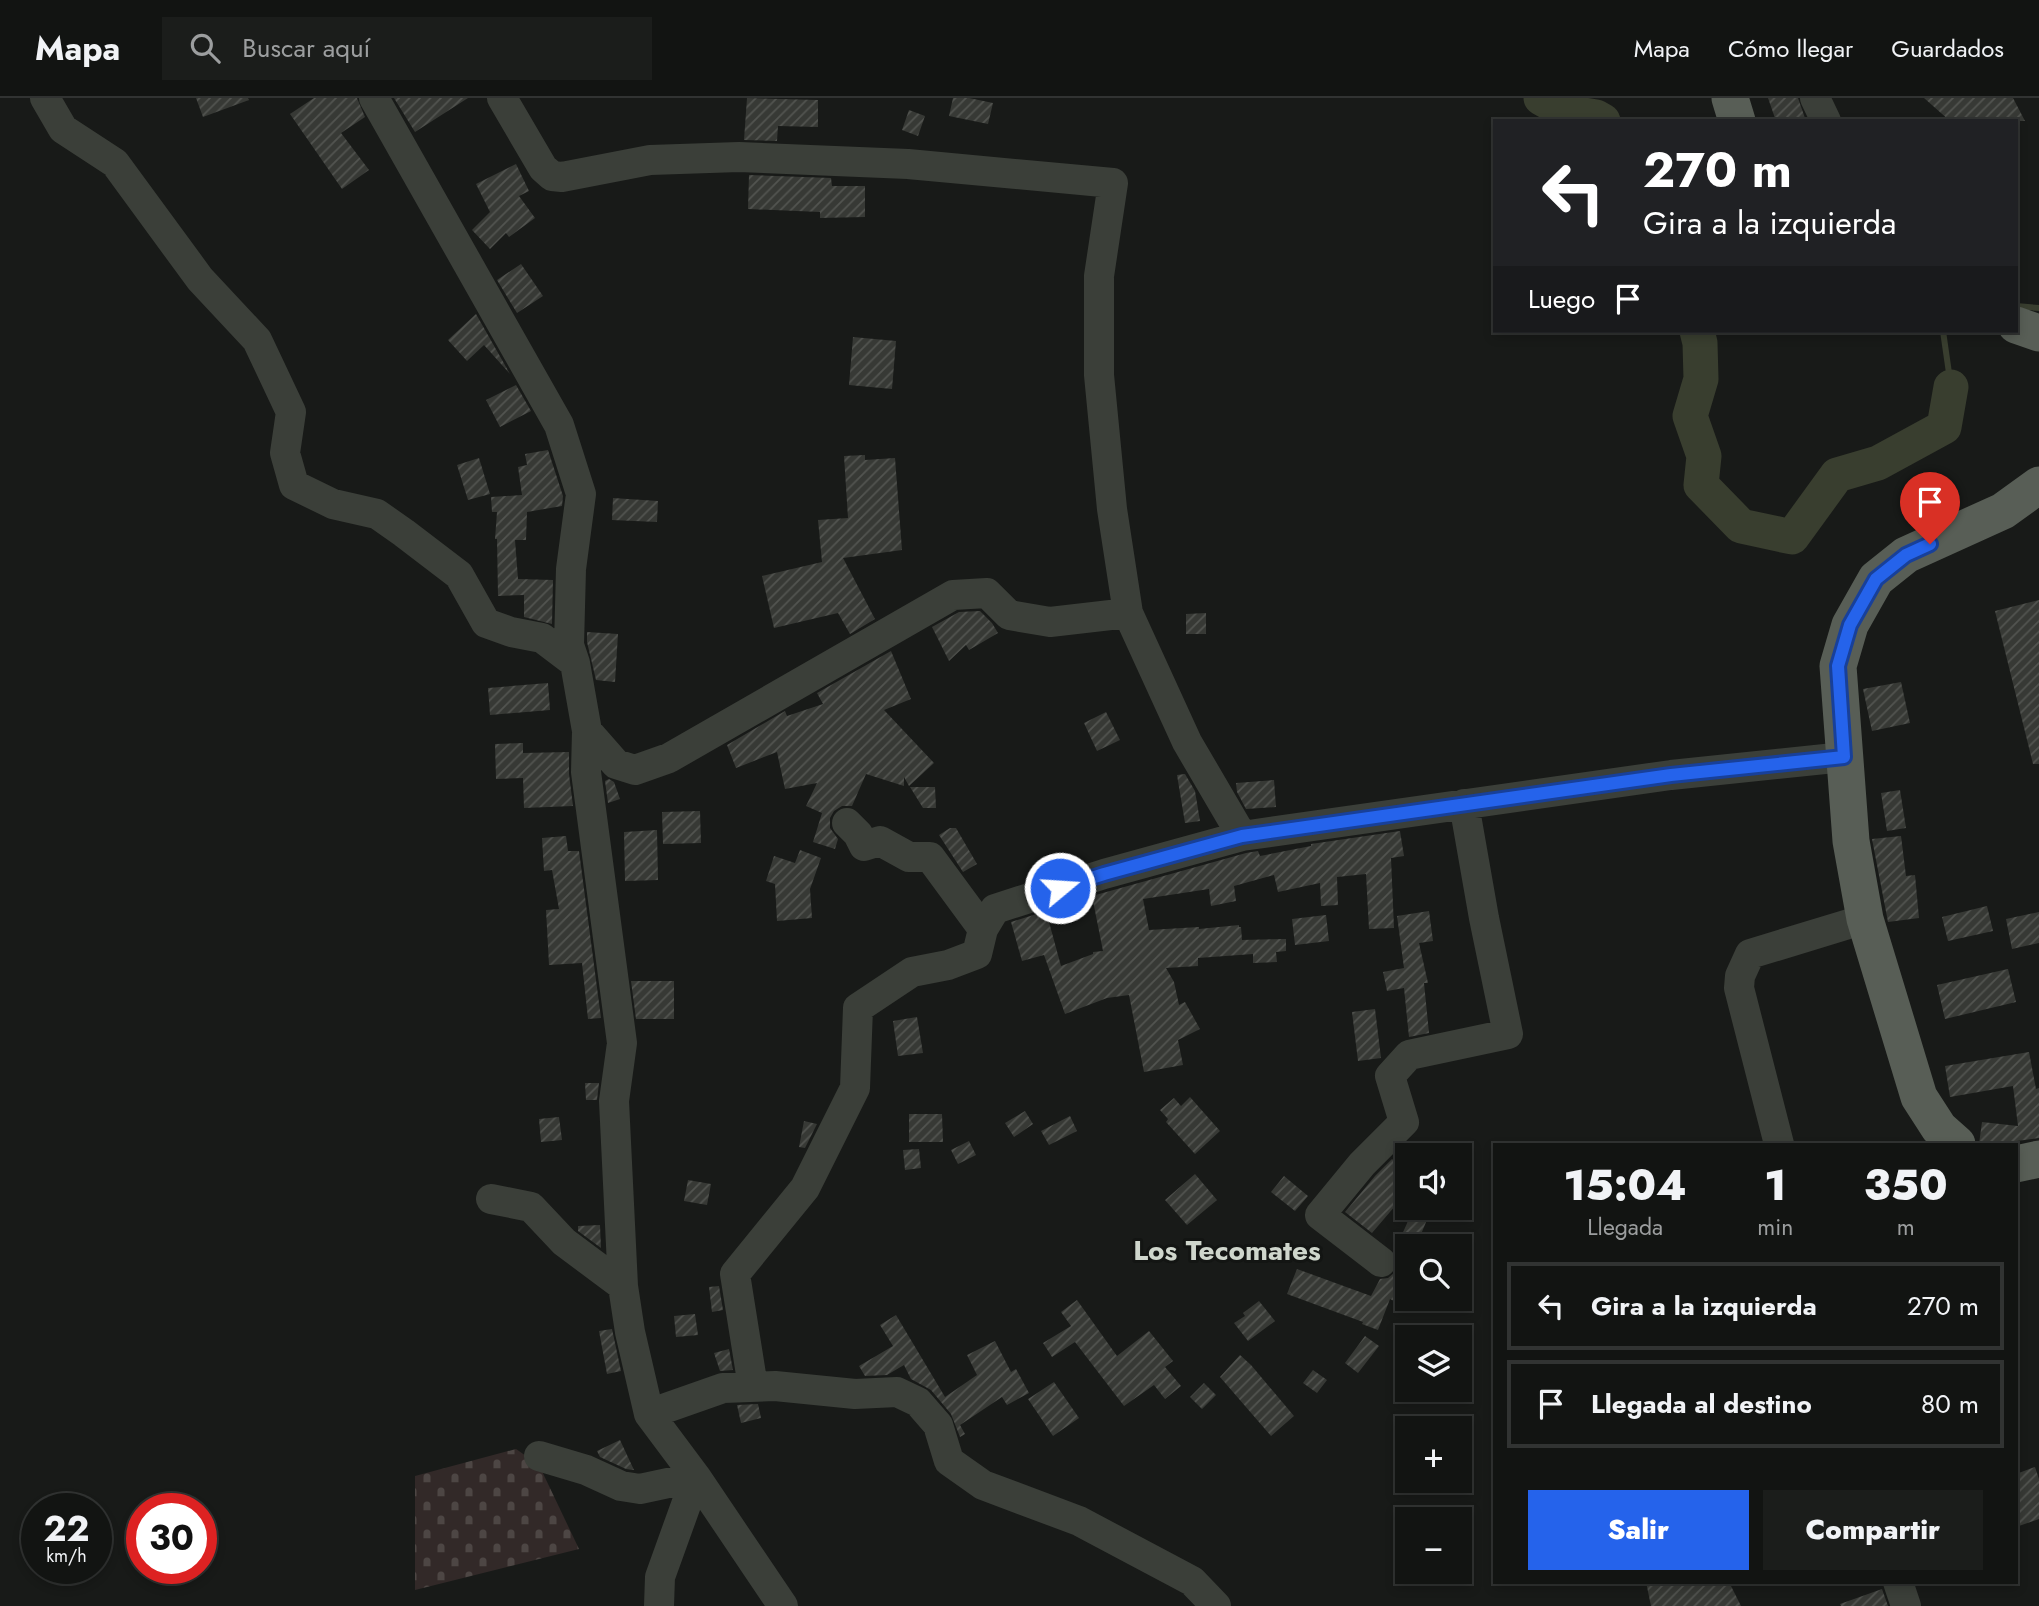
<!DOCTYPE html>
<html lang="es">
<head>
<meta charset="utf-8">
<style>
  :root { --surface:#121412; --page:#1b1d1b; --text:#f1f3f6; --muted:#9c9e9f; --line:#313332; --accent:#2563eb }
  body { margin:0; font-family:Jost,sans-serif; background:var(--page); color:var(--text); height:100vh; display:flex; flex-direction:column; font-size:26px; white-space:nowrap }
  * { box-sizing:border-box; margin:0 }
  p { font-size:23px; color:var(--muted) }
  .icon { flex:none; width:38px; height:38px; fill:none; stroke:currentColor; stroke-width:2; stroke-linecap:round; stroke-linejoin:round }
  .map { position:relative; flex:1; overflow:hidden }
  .panel { position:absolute; left:1493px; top:1045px; width:525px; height:441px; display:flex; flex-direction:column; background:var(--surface); border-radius:0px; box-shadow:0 4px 10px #0003,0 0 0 2px var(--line) }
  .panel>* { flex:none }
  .hud { position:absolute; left:1493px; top:21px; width:525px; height:214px; border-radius:0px; box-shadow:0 4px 10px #0003,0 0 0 2px var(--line); background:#202124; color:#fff; overflow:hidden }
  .tools { position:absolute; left:1395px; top:1045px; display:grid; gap:14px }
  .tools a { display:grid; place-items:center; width:77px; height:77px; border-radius:0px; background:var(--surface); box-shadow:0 4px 10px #0003,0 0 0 2px var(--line); font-size:35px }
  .speed { position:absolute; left:21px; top:1395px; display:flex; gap:14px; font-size:35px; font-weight:700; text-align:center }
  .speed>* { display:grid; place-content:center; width:91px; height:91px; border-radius:50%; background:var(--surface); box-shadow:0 4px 10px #0003,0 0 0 2px var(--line); line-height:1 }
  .speed small { font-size:18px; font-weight:400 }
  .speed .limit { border:10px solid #d22; background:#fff; color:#111 }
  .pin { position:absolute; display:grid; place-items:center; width:60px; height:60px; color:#fff; margin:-72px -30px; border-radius:50% 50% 50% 0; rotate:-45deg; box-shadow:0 0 7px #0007 }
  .pin .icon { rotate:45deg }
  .me { position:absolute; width:77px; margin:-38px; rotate:72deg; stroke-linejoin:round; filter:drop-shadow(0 0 5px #0008) }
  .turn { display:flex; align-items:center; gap:24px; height:147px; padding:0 35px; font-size:32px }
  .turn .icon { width:91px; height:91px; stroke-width:2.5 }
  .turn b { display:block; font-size:49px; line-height:60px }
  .then { display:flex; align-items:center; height:66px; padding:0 35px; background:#0003; gap:14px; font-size:26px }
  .eta { display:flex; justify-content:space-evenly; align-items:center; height:119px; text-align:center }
  .eta b { font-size:42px; font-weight:800; line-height:49px }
  .cta { display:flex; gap:14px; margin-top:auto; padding:14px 35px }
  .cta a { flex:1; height:80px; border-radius:0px; background:var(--accent); color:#fff; font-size:28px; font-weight:800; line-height:80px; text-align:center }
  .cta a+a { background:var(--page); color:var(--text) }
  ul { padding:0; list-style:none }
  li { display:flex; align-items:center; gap:21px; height:88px; margin:0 14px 10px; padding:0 21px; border:4px solid var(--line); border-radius:0px }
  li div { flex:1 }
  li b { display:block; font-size:26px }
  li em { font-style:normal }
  header { display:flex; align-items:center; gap:42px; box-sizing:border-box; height:98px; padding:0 35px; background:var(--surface); border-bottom:2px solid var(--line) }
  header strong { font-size:33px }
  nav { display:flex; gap:38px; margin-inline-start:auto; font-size:24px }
  .search { width:490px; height:63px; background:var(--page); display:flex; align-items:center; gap:18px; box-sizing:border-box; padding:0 24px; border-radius:0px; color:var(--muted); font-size:26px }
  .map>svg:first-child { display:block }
</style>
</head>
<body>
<header>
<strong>Mapa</strong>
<div class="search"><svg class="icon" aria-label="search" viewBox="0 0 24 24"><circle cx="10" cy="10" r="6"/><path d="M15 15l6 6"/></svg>Buscar aquí</div>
<nav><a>Mapa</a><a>Cómo llegar</a><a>Guardados</a></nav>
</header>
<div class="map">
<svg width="2039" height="1508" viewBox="0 0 2039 1508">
  <defs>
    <pattern id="cemetery-stones" width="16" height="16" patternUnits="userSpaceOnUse" patternTransform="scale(1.75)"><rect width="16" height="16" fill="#322928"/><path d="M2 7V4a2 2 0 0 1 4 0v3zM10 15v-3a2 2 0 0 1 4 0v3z" fill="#4d4644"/></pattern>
    <pattern id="building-hatch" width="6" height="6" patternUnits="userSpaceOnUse" patternTransform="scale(1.75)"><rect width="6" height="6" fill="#373935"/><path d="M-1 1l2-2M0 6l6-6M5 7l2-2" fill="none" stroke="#525450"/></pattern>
  </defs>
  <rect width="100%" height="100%" fill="#181a18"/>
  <!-- cemetery -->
  <path fill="url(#cemetery-stones)" d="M516,1351l23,16 40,84 -164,41v-114z"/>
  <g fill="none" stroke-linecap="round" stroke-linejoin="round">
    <!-- stream -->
    <path stroke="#393e2f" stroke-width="6" d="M2016,208l23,2
      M1943,233l8,56"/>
    <!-- river -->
    <path stroke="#393e2f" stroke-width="35" d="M1541,0l25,14 30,5 7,4
      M1697,233l3,12 1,36 -11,37 14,40 -3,29 40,41 51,11 45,-62 41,-12 66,-36 7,-40"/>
  </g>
  <!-- building -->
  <path fill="url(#building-hatch)" d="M196,0h52l1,2 -46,17z
    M314,0h43l8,19 -24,16 28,37 -27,19 -52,-75z
    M394,0h74l-53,34z
    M747,0l71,2v27l-40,-1 -1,15 -33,-1z
    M953,0h16l24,5 -5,21 -39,-8z
    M1768,0h30l8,23h-30z
    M1924,0h89l12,23h-75z
    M909,12l16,6 -7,20 -16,-6z
    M516,66l13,27 -10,5 16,22 -26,19 -3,-4 -16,16 -18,-19 18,-18 -14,-28z
    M749,77l82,3 1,8h33v31l-45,1v-6l-72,-3z
    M521,166l22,32 -26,17 -20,-33z
    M476,216l34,60 -26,-29 -17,16 -19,-21z
    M853,239l43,4 -4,48 -43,-4z
    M516,287l15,26 -31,16 -14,-27z
    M548,352l15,46 -1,10 -35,6 -1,28h-11l3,39 35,1 -1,44 -28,-7v-22l-26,1 -1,-57h-2l2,-27h-5l-1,-15 31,-2 -4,-28 9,-2 -2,-11z
    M865,357v5l30,-2 7,92 -59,8 32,61 -25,15 -12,-21 -64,15 -12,-52 60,-14 -4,-42 30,-2 -4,-62z
    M479,360l11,36 -22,6 -11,-35z
    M613,400l45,3 -1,21 -45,-2z
    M2039,502v164h-6l-38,-153z
    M980,513l12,12 6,10 -29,17 -3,-5 -17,16 -17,-34 27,-15z
    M1206,515v21h-20v-20z
    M587,534l31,2 -3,48 -19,-2 -9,-38z
    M891,553l20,48 -27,11 50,53 -25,23 -5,-9v9l-38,-12 -14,32h-10l-8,5 -4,7v10l8,11 -3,10 -22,-7 9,-29 -16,-7 11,-23 -32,6 -8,-37 -41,16 -9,-23 58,-34 2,5 36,-12 -6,-11z
    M1901,584l9,41 -38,8 -9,-42z
    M548,585l2,27 -60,5 -2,-27z
    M1106,614l14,28 -23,11 -13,-28z
    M523,645v10l46,-1v22l4,32 -49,2 -1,-30 -27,1 -1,-35z
    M1185,676l10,17 5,30 -15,2 -8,-48z
    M609,681l5,3 6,17 -12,4 -3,-22z
    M1274,682l2,27 -30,2 -9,-17 -1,-9z
    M910,689h25l1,21h-13z
    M1900,692l6,38 -19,3 -6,-38z
    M700,713l1,32 -38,1 -1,-32z
    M950,730h6l21,36 -14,8 -24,-37z
    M657,732l1,50 -33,1 -1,-49z
    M1400,733l4,25 -13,2 3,70 -25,1 -3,-55 -29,3 1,28 -17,1 -1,-23 -42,9 -4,-17 -40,11 2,15 -25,5 -2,-17 -66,10 6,31 50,-3v2l40,-4v2h2l1,13 44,-1v12l-10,1 1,10 -24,1v-9l-55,4v8l-32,2 8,14 5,23 6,-3 15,27 -22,11 5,25 -39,7 -15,-77 -22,3 -42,16 -21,-59 -22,6 -11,-39 35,-11 15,55 32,-12v-2l10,-1 -11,-55 154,-43 12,-2 2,5 51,-10v-2z
    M566,738l2,15h11l22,167 -13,1 -6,-56 -33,2 -3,-55 13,-1 -7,-39 -8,1 -2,-33z
    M1901,738l5,40 9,-1 4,43 -31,4 -16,-83z
    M800,752l21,8 -11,31 2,29 -35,3 -2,-37 -9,-3 8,-25 21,7z
    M1987,808l6,25 -45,10 -6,-24z
    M1429,813l4,30 -14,2 9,40h-4l5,50 -20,4 -5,-49 -17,3 -4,-19 21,-4 -7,-52z
    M2039,814v31l-27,6 -6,-30z
    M1326,817l3,26 -34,4 -3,-26z
    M2008,871l8,33 -71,17 -8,-34z
    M631,883h43v38h-38z
    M1375,911l6,49 -23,3 -6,-49z
    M917,919l6,36 -25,3 -5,-35z
    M2029,954l7,37 3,-1v50l-30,4 -1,2h-29l3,-22 36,4 -5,-40 -63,11 -5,-31z
    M585,985h14l-2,17h-11z
    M1190,999l30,34 -25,23 -29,-32 2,-3 -8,-9 14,-12 7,8z
    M1025,1013l8,13 -19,13 -9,-14z
    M909,1016h33l1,28h-34z
    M1070,1018l7,15 -28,14 -8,-14z
    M559,1019l3,23 -21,2 -2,-23z
    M804,1023l13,3 -12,24 -6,-1z
    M969,1043l7,14 -18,9 -7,-14z
    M919,1051l2,19 -16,2 -2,-20z
    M1392,1061l15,12v21l-35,41 -27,-21 30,-36z
    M1195,1076l22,26 -30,25 -22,-25z
    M1284,1078l24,20 -13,15 -24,-19z
    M688,1082l23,4 -4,21 -23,-4z
    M1414,1110h18l-16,38h-9v49l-5,10 -12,-6 -12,31 -16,-6 1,-2 -76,-28 10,-25 74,27 9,-17 8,-1 7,-6 3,-8 -4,-12z
    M600,1127l1,23 -23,-17v-5z
    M719,1188l4,24 -11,2 -3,-25z
    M1077,1202l40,56 32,-25 24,30 -8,6 16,19 -16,13 -11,-14 -30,21 -49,-64 -23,15 -9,-14 28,-17 -10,-14z
    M1259,1203l16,20 -27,20 -14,-18 11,-7 -2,-3z
    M695,1216l3,21 -22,2 -2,-21z
    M896,1217l49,82 32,-22 -10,-20 28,-14 16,31 5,-3 13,24 -22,12 -5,-8 -42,28 5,9 -5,3 -9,-23 -20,-24 -20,-11 -7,-14 -17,10 -22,1 -6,-10 34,-20 -13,-21z
    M612,1231l9,42 -14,3 -8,-43z
    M1365,1238l14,10 -21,27 -13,-10z
    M729,1251l4,21 -13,1 -6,-18z
    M1240,1257l11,10 43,51 -23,20 -51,-59z
    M1313,1272l14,10 -10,13 -14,-10z
    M1054,1284l25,36 -26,18 -25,-37z
    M1204,1285l12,12 -14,14 -12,-12z
    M758,1306l3,14 -20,5 -4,-18z
    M620,1342l14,30h-1l-7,-1 -26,-12 -3,-6z
    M2035,1369l4,12v40l-23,8v-53z
    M1646,1484h83l12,24h-90z
    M1882,1491l6,17h-47l-1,-2z"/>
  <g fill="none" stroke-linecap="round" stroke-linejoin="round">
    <!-- minor -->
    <path stroke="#3b3f39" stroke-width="30" d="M45,0l18,31 52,34 85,116 57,61 34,72 -6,41 9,32 39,19 44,10 27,19 55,42 27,48 25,9 31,6 33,25
      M374,0l185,327 22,69 -10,75 -2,76 6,18 12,68 -1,41 36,271 -8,58 9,185 7,46 19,82 47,63 87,129
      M502,0l41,70 9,8 10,1 88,-17 89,-3 169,7 205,19 -14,93v99l13,134 16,104 59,129 55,94
      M1815,0l11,23
      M587,633l29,33 19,6 34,-12 284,-163 34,-2 22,22 41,7 78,-9
      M847,725l11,11 6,12 16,-5 29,16h21l53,72
      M1779,1046l-40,-156 1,-12 10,-22 115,-35
      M491,1101l40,8 33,35 59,44
      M1381,1164l-61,-47 42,-51 42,-42 -14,-46 19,-21 99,-21 -24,-116 -20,-114
      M753,1289l-18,-113 70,-86 50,-100 3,-80 54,-36 36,-7 29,-11 6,-25 12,-20 109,-35 138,-38 429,-61 173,-18
      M649,1316l74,-26 52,-2 80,8 42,-2 21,10 20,23 11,36 34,24 96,36 113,60 24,25
      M539,1358l47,14 35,16 19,3 56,-12
      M1898,1484l8,24
      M659,1508l1,-29 36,-100"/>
    <!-- major -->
    <path stroke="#585e56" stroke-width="37" d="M1730,0l7,23
      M2016,227l23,8
      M1957,1046l-18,-16 -20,-31 -54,-178 -14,-78 -13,-175 12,-41 26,-46 30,-24 97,-44 36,-26
      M2016,1066l23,-5"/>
  </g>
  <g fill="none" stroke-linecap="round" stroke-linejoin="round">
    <defs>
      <path id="route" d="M1060,790l44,-14 138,-38 429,-61 173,-18 -6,-91 12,-41 26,-46 30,-24 24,-11"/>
    </defs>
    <!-- route casing -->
    <use href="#route" stroke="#184099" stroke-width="18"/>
    <!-- route -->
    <use href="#route" stroke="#2563eb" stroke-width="12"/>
  </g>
  <g text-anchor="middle" stroke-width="6" stroke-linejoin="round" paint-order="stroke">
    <!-- quarter labels -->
    <g font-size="28" font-weight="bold" fill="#cfd6cc" stroke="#131513">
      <text x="1227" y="1162">Los Tecomates</text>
    </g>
  </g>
</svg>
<div class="tools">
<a><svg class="icon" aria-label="sound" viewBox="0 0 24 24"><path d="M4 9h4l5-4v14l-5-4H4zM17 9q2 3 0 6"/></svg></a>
<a><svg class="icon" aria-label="search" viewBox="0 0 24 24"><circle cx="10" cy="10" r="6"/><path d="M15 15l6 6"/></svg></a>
<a><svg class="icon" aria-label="layers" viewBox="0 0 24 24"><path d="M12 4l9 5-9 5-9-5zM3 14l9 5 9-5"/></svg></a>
<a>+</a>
<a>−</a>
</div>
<div class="speed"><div>22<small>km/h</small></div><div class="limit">30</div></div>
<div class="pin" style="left:1930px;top:446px;background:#d93025"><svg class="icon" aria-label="arrive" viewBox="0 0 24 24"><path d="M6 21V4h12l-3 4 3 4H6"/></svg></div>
<svg class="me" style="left:1060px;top:790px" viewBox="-20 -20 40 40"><circle r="17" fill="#2563eb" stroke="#fff" stroke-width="3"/><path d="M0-11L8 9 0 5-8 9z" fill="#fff"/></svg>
<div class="hud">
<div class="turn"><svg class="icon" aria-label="left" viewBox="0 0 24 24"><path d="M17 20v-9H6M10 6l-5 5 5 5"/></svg><div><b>270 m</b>Gira a la izquierda</div></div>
<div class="then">Luego<svg class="icon" aria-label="arrive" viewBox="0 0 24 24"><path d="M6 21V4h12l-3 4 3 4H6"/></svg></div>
</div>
<section class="panel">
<div class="eta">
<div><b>15:04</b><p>Llegada</p></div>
<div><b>1</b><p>min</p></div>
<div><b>350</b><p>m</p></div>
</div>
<ul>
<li><svg class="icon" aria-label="left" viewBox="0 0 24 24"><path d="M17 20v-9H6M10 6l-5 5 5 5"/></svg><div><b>Gira a la izquierda</b></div><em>270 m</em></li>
<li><svg class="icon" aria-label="arrive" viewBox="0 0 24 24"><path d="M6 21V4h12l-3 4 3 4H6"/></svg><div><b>Llegada al destino</b></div><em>80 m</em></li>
</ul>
<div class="cta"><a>Salir</a><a>Compartir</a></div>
</section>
</div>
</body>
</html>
